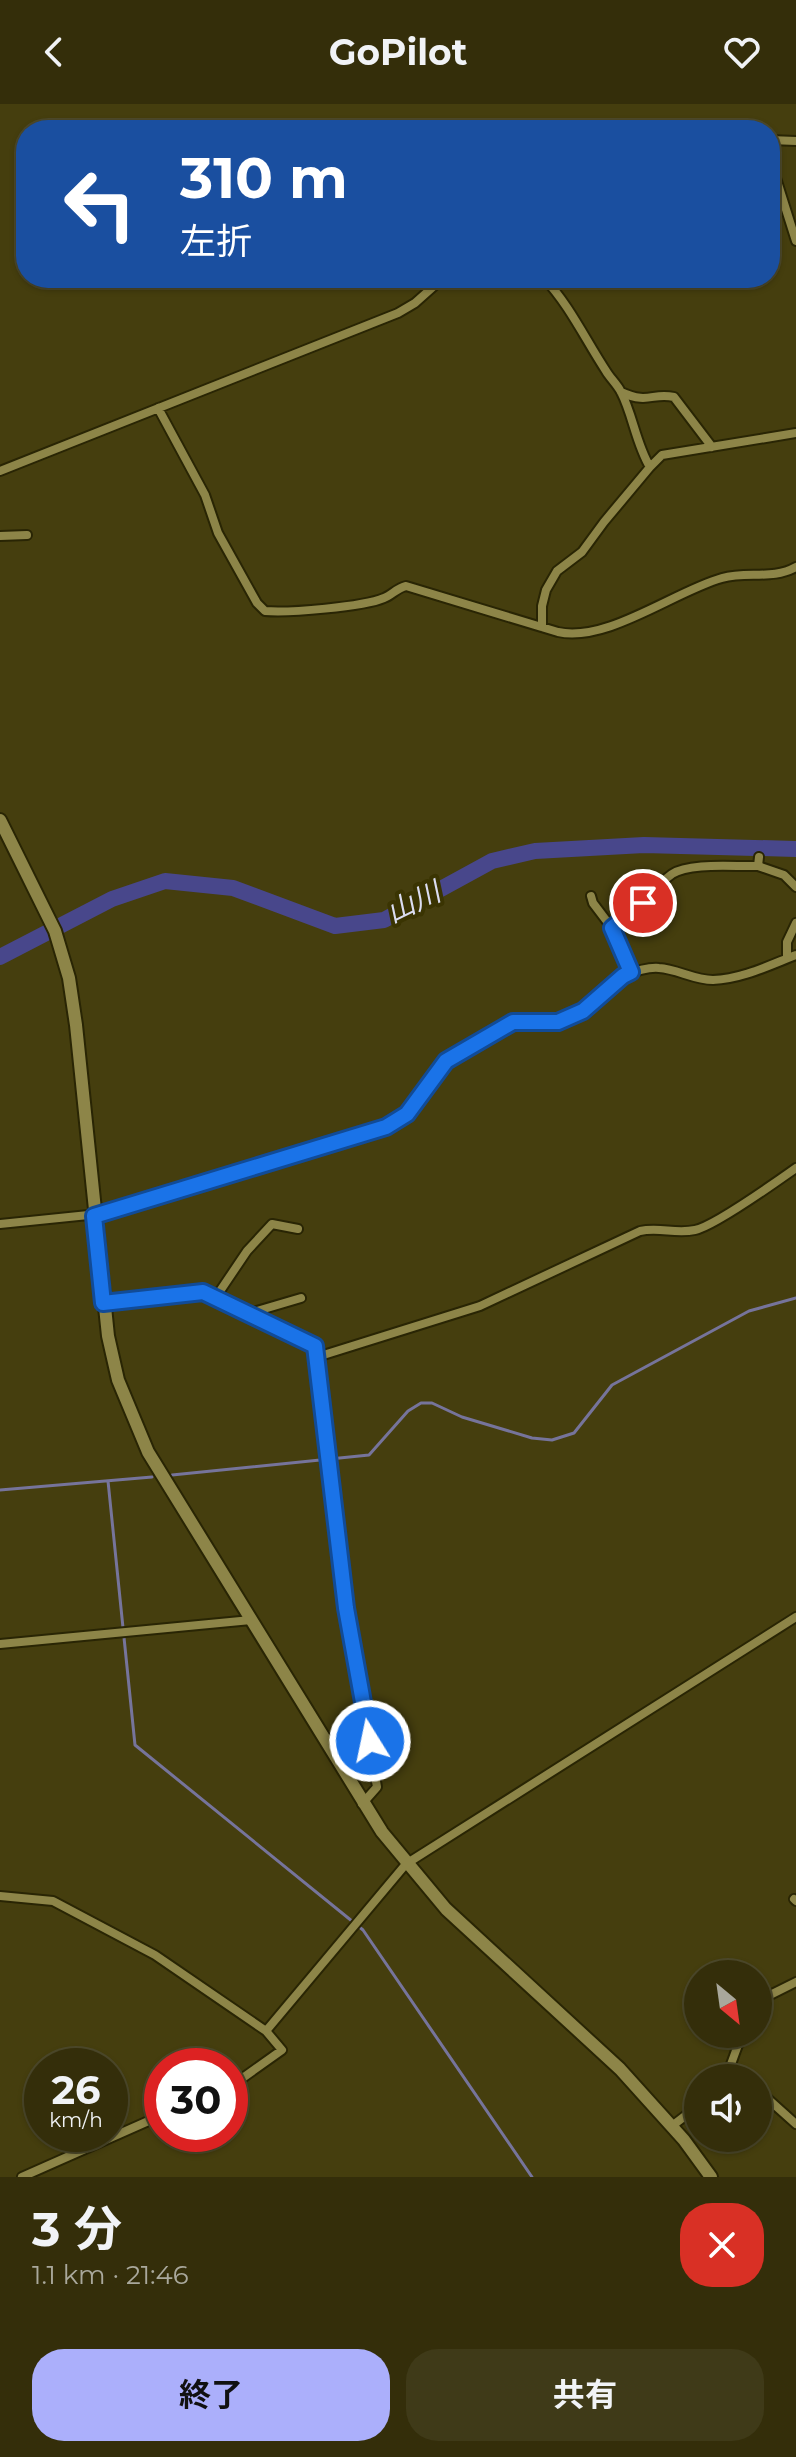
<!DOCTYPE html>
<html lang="ja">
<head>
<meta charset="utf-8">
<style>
  :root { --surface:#342e0a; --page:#3f3a18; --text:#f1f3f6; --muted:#a9a89c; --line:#4e4a2b; --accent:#abaffb }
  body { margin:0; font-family:Montserrat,"Noto Sans JP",sans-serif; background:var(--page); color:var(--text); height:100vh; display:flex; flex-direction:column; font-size:30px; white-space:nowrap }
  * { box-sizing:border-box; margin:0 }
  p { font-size:26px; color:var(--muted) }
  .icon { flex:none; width:44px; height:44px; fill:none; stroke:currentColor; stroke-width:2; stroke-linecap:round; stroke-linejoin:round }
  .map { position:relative; height:2073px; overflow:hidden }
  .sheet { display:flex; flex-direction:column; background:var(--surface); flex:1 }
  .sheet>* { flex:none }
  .top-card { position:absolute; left:16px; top:16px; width:764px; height:168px; border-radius:32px; box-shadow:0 2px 6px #0004,0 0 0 2px var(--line); background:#1a4fa0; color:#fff; overflow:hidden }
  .needle { width:52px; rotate:151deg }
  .controls { position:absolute; left:684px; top:1856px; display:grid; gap:16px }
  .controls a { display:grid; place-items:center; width:88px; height:88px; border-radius:50%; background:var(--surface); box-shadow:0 2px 6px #0004,0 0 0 2px var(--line); font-size:40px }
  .speed { position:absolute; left:24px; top:1944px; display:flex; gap:16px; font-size:40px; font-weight:700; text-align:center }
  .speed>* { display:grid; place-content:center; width:104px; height:104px; border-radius:50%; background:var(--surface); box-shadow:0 2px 6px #0004,0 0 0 2px var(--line); line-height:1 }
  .speed small { font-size:20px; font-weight:400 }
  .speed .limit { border:12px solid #d22; background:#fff; color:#111 }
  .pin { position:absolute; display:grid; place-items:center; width:68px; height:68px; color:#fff; margin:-34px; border:4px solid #fff; border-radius:50%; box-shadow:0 2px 8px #0007 }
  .me { position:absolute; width:88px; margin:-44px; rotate:350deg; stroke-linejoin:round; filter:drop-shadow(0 0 6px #0008) }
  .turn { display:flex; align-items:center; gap:28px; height:168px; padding:0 32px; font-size:36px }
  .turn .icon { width:104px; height:104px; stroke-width:2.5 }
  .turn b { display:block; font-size:56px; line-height:68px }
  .round { display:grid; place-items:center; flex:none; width:84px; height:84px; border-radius:32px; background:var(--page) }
  .headline { display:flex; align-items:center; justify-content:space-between; height:136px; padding:0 32px }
  h1 { font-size:48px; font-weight:700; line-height:60px }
  .button { display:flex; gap:16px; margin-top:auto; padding:16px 32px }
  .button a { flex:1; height:92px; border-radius:32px; background:var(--accent); color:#111; font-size:32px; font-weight:700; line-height:92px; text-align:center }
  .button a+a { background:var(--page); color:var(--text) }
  header { display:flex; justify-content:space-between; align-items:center; height:104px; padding:0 32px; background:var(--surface); font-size:36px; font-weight:700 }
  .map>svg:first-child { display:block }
</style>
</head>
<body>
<header><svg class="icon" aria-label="back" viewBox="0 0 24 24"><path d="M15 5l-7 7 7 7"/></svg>GoPilot<svg class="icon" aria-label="heart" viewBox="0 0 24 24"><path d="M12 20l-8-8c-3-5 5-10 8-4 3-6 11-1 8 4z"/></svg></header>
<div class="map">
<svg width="796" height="2073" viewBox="0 0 796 2073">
  <rect width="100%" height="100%" fill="#453e0e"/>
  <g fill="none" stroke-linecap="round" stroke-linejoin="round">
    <!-- stream -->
    <path stroke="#76749b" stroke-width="3" d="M172,1371l197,-20 39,-44 13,-8h11l30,14 70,21 20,2 22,-7 38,-48 137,-74 47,-13
      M108,1377l27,264 228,185 169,247
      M0,1386l152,-13"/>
    <!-- river -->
    <path stroke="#48478b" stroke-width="16" d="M0,853l112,-58 53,-18 68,7 102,38 49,-6 108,-59 43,-10 109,-6 152,4"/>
    <defs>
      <path id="street" d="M770,36l26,1
        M770,55l26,82
        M621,288c28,13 31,0 53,5l38,50
        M158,304l47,87 13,38 39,70 8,8c23,2 98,-4 119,-13 8,-3 13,-10 22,-12l152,46c49,11 117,-41 164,-54 25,-7 51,2 74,-11
        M650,363l12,-12 134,-22
        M0,367l398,-158 17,-10 28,-25
        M0,432l27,-1
        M542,523v-21l4,-16 11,-19 25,-19 22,-30 46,-55c-14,-23 -17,-52 -29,-75 -4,-8 -11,-14 -15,-21 -21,-32 -36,-65 -62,-93
        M759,753l-1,9 26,9 12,12
        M591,792l2,7 19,25 19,44
        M612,824c22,-15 38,-38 60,-54 18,-12 64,-7 86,-8
        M787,854v-16l9,-19
        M0,1120l108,-11 278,-86 21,-13 39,-53 67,-39h45l25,-11 40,-35c10,-4 25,-9 36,-8 18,1 35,12 54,12 29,-1 57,-15 83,-25
        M216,1193l31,-46 25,-27 26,5
        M103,1199l100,-11 112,54 31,262 31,179 -15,17
        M250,1209l51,-15
        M317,1253l163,-51 160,-75c19,-4 36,3 55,-1 20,-4 81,-48 101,-62
        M0,1540l251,-24
        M0,1792l53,5 102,54 111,76 16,19 -52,37
        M794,1795l2,2
        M758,1897l38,-19
        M266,1927l140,-167 390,-247
        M732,1964l12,10
        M726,1974l16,-44
        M758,1986l38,34
        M672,2022l26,-20
        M22,2073l140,-62"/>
      <path id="secondary" d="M0,716l55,111 14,47 7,47 32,311 10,44 30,72 234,380 64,77 174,160 64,71 27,37"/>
    </defs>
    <!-- street casing -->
    <use href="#street" stroke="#292504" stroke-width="12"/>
    <!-- secondary casing -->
    <use href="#secondary" stroke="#292504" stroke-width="16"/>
    <!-- street -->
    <use href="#street" stroke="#8d8548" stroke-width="8"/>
    <!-- secondary -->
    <use href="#secondary" stroke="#8d8548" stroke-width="12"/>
  </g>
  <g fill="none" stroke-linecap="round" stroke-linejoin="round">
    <defs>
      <path id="route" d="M370,1637l-24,-133 -31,-262 -112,-54 -100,11 -9,-87 292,-89 21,-13 39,-53 67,-39h45l25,-11 40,-35 8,-4 -19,-44 31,-25"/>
    </defs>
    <!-- route casing -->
    <use href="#route" stroke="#114b97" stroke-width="20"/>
    <!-- route -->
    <use href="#route" stroke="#1a73e8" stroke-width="14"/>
  </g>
  <g text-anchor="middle" stroke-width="8" stroke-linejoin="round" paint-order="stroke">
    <!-- water labels -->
    <g font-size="28" font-style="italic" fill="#dbddf1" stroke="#3a3402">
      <text transform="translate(413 798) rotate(-26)" y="10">山川</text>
    </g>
  </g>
</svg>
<div class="controls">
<a><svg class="needle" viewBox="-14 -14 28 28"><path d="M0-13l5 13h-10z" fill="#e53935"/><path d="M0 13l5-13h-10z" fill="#a9a89c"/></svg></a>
<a><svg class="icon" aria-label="sound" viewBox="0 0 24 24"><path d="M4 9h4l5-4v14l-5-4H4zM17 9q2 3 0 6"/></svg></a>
</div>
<div class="speed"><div>26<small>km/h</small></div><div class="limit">30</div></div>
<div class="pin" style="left:643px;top:799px;background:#d93025"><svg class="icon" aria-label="arrive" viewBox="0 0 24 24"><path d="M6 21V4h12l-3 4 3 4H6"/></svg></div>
<svg class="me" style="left:370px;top:1637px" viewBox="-20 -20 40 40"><circle r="17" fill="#1a73e8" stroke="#fff" stroke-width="3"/><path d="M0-11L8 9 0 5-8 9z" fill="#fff"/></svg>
<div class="top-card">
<div class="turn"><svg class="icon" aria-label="left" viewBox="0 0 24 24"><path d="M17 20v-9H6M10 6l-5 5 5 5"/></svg><div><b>310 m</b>左折</div></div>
</div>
</div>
<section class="sheet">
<div class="headline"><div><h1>3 分</h1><p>1.1 km · 21:46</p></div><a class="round" style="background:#d93025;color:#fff"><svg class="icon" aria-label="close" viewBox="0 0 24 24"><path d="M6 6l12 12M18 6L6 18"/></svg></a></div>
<div class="button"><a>終了</a><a>共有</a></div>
</section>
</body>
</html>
